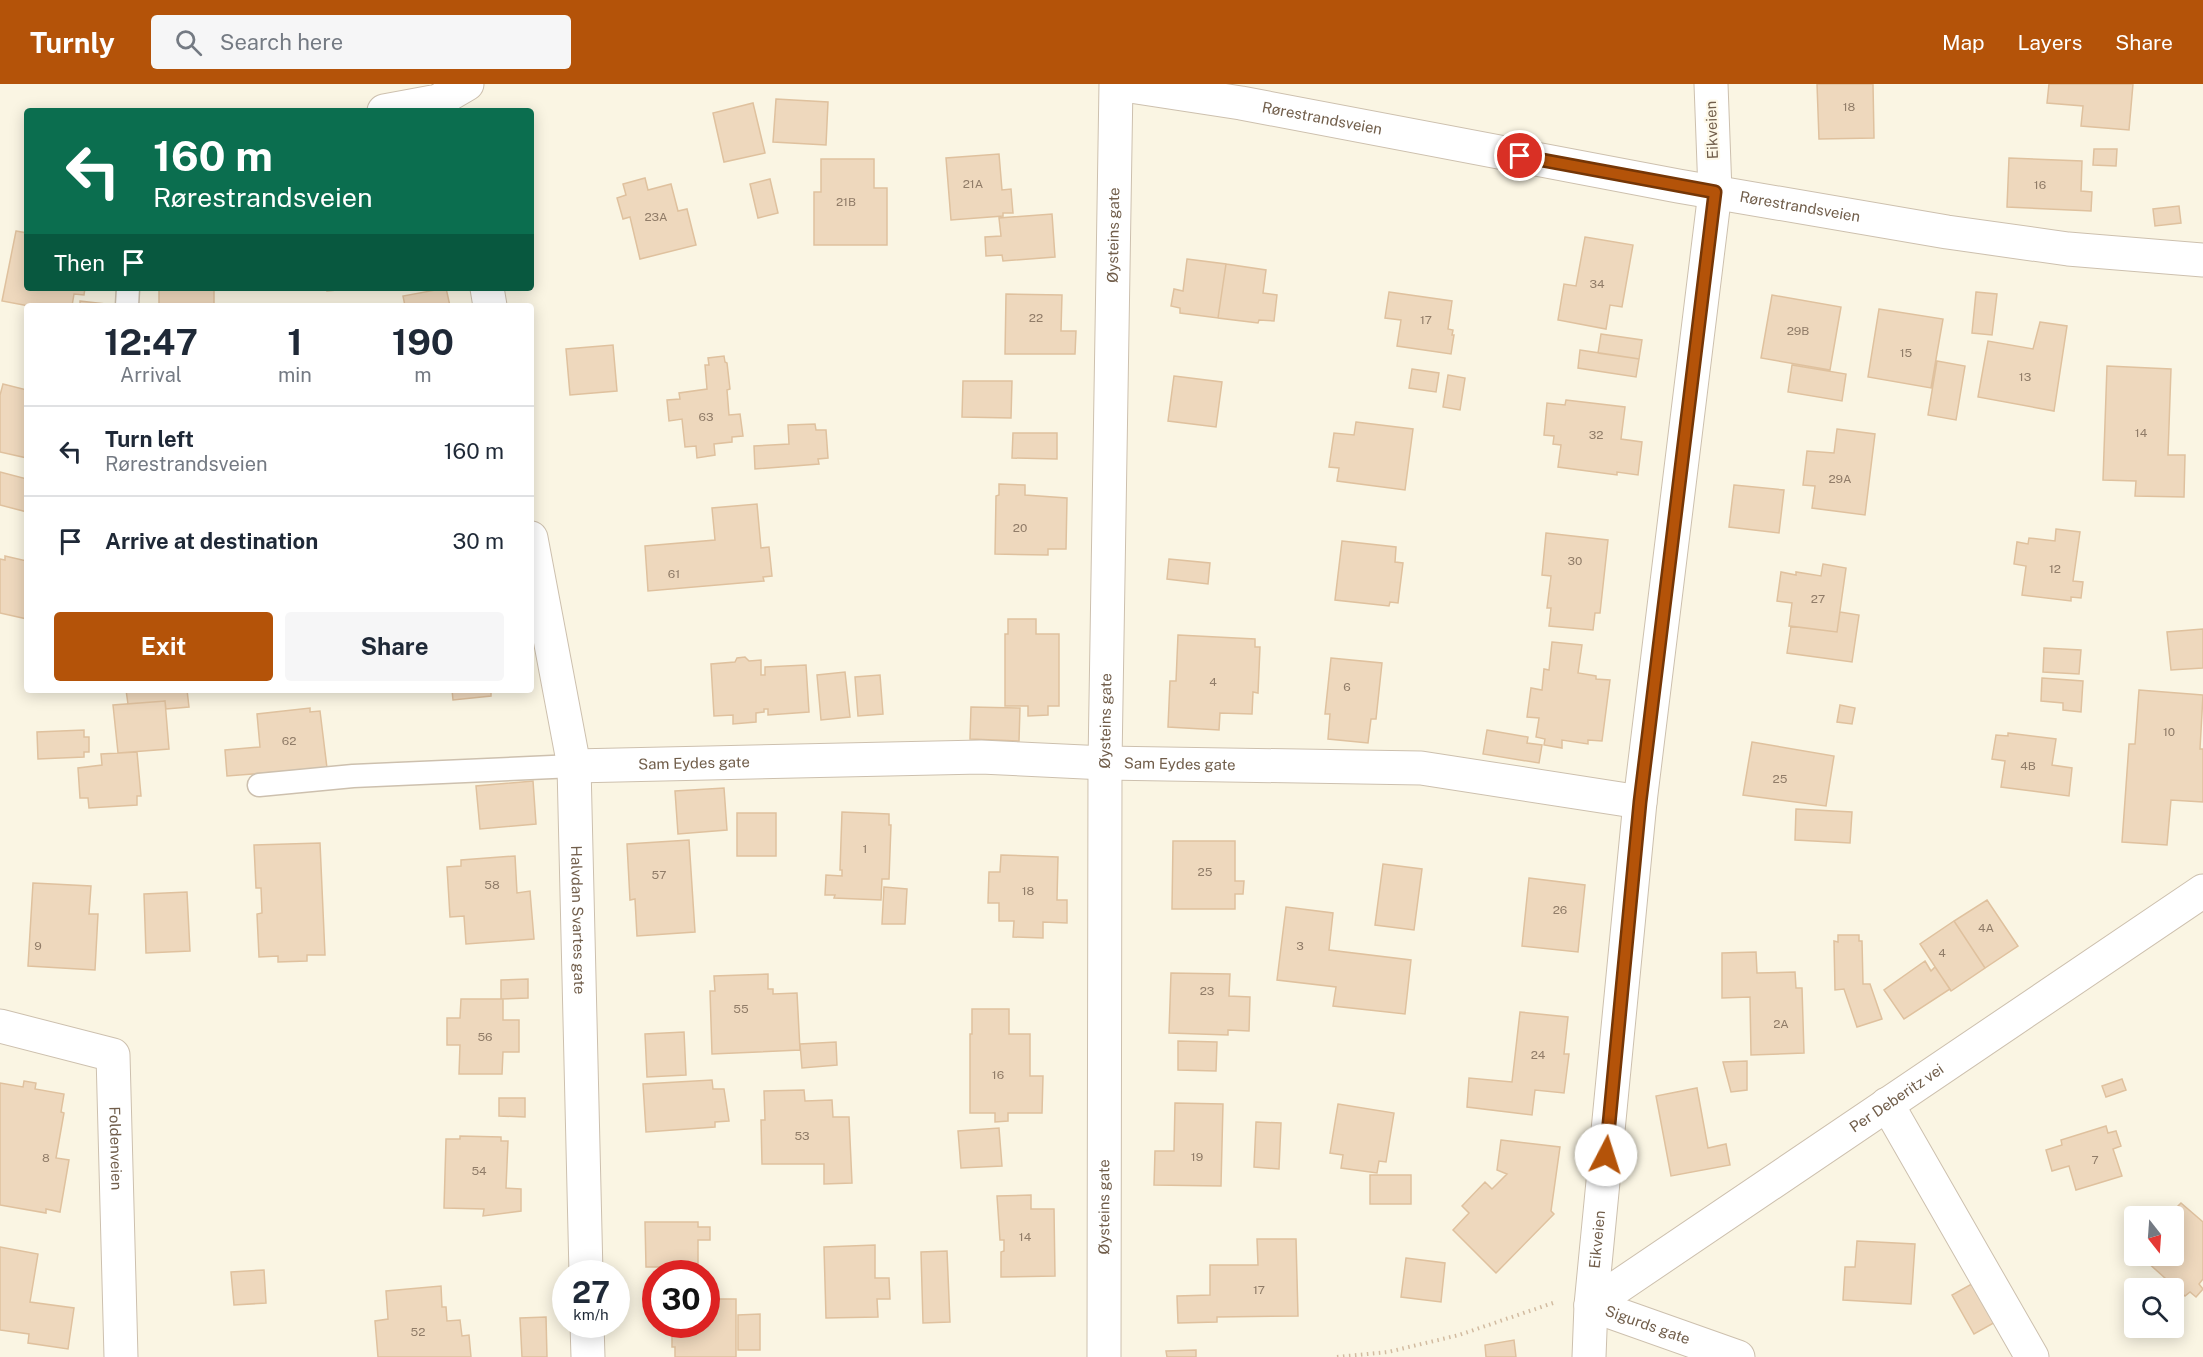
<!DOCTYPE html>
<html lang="en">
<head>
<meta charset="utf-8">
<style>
  :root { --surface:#fff; --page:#f6f6f7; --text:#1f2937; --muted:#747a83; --line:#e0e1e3; --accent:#b45309 }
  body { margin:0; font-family:"Public Sans",sans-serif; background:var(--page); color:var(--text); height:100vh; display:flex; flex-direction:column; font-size:22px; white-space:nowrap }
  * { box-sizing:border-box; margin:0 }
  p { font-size:20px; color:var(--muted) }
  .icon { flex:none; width:33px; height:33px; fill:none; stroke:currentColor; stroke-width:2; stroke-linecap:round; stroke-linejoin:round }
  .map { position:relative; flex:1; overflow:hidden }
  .sheet { position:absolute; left:24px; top:219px; width:510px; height:390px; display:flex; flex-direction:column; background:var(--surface); border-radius:6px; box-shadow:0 3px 15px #0003 }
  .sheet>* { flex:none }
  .guide { position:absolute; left:24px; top:24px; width:510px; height:183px; border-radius:6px; box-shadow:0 3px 15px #0003; background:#0b6e4f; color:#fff; overflow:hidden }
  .needle { width:39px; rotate:163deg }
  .fabs { position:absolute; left:2124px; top:1122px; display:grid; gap:12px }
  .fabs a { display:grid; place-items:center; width:60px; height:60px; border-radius:6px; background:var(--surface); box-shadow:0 3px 15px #0003; font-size:30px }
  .speed { position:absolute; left:552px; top:1176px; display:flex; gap:12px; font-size:30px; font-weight:700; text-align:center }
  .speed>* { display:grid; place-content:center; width:78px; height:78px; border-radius:50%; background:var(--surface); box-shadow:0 3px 15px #0003; line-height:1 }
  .speed small { font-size:15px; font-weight:400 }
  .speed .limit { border:9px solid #d22; background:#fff; color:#111 }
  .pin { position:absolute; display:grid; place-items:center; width:51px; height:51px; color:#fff; margin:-26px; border:3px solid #fff; border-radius:50%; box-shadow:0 2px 6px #0007 }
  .me { position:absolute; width:66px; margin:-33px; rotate:5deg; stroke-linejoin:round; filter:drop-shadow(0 0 4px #0008) }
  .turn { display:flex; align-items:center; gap:21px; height:126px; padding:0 30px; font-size:27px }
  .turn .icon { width:78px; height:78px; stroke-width:2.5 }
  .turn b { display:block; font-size:42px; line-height:51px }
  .then { display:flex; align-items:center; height:57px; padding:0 30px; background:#0003; gap:12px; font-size:22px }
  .eta { display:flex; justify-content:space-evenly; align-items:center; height:102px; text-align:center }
  .eta b { font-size:36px; font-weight:700; line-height:42px }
  .cta { display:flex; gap:12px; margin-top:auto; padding:12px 30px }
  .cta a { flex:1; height:69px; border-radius:6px; background:var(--accent); color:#fff; font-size:24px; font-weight:700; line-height:69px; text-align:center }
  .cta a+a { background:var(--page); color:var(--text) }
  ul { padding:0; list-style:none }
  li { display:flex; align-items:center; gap:18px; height:90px; padding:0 30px; border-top:2px solid var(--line) }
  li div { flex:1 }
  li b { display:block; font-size:22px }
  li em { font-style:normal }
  header { display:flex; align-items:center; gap:36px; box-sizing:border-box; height:84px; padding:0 30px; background:var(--accent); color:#fff }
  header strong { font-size:28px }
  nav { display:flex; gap:33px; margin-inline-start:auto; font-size:21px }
  .search { width:420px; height:54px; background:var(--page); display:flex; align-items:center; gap:15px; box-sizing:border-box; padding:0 21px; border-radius:6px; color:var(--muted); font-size:22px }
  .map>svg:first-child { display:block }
</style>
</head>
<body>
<header>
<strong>Turnly</strong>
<div class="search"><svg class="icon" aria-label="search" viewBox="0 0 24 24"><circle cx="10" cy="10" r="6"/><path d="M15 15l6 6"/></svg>Search here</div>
<nav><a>Map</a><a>Layers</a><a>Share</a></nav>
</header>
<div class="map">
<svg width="2203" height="1273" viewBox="0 0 2203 1273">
  <rect width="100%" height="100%" fill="#faf5e3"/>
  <!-- building -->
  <path fill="#eed8bd" stroke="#dfc19e" stroke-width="1.5" d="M1817,0h56l1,54 -55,1z
    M2049,0h84l-4,46 -48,-4 2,-20 -36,-3z
    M776,15l52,3 -2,43 -53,-3z
    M753,19l12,50 -41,9 -11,-49z
    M2094,65h23l-1,17 -23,-1z
    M999,70l3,36 9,-1 2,24h-10v3l-52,4 -5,-62z
    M2009,74l73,3 -1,30 11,1 -1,19 -84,-4z
    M821,75h53v29h13v57h-73v-53h7z
    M645,94l3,12 23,-6 7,27 9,-2 9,36 -56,14 -10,-42 -7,2 -6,-21 9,-3 -3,-11z
    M770,95l8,34 -20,5 -8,-34z
    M2179,122l2,17 -26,3 -2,-17z
    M1052,130l3,43 -52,4 -1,-6 -16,1 -1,-19 16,-1 -2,-18z
    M16,147l11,2v55h58l-1,7 -10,-1 -2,12h-43l-27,-5z
    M1585,153l48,8 -11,62 -12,-2 -4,24 -48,-9 6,-36 12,2z
    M1187,175l39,5 -8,54 -38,-5v-5l-9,-2 3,-17 9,2z
    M1226,180l40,6 -3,23 14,2 -3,26 -15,-1 -1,3 -40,-5z
    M159,204h55v18h-55z
    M327,204h34l-34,3z
    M446,204l4,18h-45l-2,-10z
    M1389,208l63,9 -4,28 5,1 -1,5h2l-3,19 -54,-8 4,-26 -16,-2z
    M1976,208l21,2 -5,41 -20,-2z
    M1006,210l56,1 -1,36h15l-1,23h-70z
    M1772,211l69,12 -11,63 -69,-12z
    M80,217l34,4v1h-34z
    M1879,225l64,10 -12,69 -63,-11z
    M2040,238l27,4 -13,85 -76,-14 10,-56 45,8z
    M1601,250l41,6 -3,19 -41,-6z
    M613,261l4,46 -47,4 -4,-46z
    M1580,266l59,9 -3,18 -58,-9z
    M724,272l1,6 2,1 3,26 -3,1 2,25 11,-1 3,22 -11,1v5l-18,2 1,11 -18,3 -1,-12 -11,1 -3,-28 -13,2 -2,-21 13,-1 -1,-6 28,-4 -2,-24h4l-1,-7z
    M1937,277l28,5 -9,54 -28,-5z
    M1792,281l54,9 -4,27 -54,-9z
    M2107,282l64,3 -3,86h17l-1,42 -49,-1 1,-15 -33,-1z
    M1412,285l27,4 -3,19 -27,-4z
    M1448,291l17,3 -5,32 -17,-3z
    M1174,292l48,6 -6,45 -48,-6z
    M963,297h49l-1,37 -49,-1z
    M3,300l24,6v68l-27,-6v-57z
    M1566,316l59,7 -4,32 21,3 -4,33 -21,-3v3l-59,-8 3,-22 -8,-1 1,-8 -10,-1 3,-32 18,2z
    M1356,338l57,7 -8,61 -68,-9 2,-13 -10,-1 5,-34 20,2z
    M815,340l1,6h10l2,28 -10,1 1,5 -64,5 -1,-23 35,-2 -1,-19z
    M1837,345l38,5 -10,81 -53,-7 3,-22 -12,-1 4,-34 27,2z
    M1013,349h44v26l-45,-1z
    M0,388l27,7v33l-27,-7z
    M999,400l26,1v10l42,3 -1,51h-18v6l-53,-1 1,-58 3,-1z
    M1734,401l50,5 -5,43 -50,-6z
    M757,420l4,44 8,-1 3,29 -9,1 1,4 -116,10 -3,-45 70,-6 -3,-32z
    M2056,445l24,3 -7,49 10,1 -2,16 -10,-1v4l-49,-6 4,-29 -12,-2 3,-22 11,2 1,-6 26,3z
    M1546,449l62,7 -8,73h-5l-2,17 -44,-4 2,-18h-4l4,-32 -9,-1z
    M1342,457l54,6 -1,15 8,1 -5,40 -8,-1 -1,4 -54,-6z
    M5,472l22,5v58l-27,-6v-54l5,1z
    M1169,475l41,4 -2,21 -41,-5z
    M1823,480l23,4 -9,64 -48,-6 3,-23 -15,-2 4,-29 15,3v-3l25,4z
    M1840,528l19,3 -7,47 -65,-9 4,-27 46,6z
    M1008,535h28v15h23v72h-11v9l-20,1v-10h-23v-72h3z
    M2203,545v39l-32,2 -4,-38z
    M1178,551l77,4v8h5l-2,46 -5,-1 -1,22 -32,-1 -1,17 -51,-3 2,-46h6z
    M1552,558l30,3 -4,28 18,3v3l14,1 -8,61 -14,-1v4l-26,-4v8l-18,-3 1,-6 -9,-2 3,-19 -12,-1 4,-29 11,2 2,-21 5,1z
    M2044,564l37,2 -2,24 -36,-2z
    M745,573l4,4 12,-1v15h4v-8l41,-2 3,47 -41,3v-6h-4v3l-8,1v9l-23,2v-9l-19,1 -3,-52 24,-2 2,-4z
    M1331,574l51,5 -6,56h-5l-3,24 -40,-4 2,-25h-5z
    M845,588l5,45 -29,3 -4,-45z
    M880,591l3,39 -25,2 -3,-39z
    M2042,594l41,3 -2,31 -18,-2v-7l-22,-2z
    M126,606h61l2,17 -23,2 -1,-8 -37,3z
    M452,606h39v6l-38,4z
    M2139,606l64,5 -3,54h3v53l-32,-2 -4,45 -45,-3 7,-98h6z
    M165,617l4,48 -51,4 -5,-48z
    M1840,621l15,3 -3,16 -15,-2z
    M971,623l49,1 -1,33 -49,-2z
    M310,624v4l10,-1 7,57 -100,8 -2,-26 35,-3 -3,-33z
    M84,646v7h5v15h-5v5l-46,2 -1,-27z
    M1487,646l41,7 -1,6 15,2 -3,18 -56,-9z
    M2008,649l48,6 -4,26 20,3 -3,28 -68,-9 4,-26 -13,-2 4,-24 12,1z
    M1752,658l82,14 -8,50 -83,-11z
    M137,668l4,44h-4v9l-48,3 -1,-10h-8l-2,-30 24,-3 -1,-11z
    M533,697l3,43 -56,5 -4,-43z
    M724,704l3,42 -49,4 -3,-43z
    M1796,725l56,3 -2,31 -55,-3z
    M842,728l47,2v11h2l-2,54h-7l-1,21 -47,-2 1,-3h-10l1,-20 16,1v-6h-2z
    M737,729h39v43h-39z
    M689,756l6,92 -58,4 -2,-37 -5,1 -3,-56z
    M1173,757h62v40h9l-1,13h-8v15h-63z
    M320,759l5,112h-18v6l-29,1v-6l-19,1 -2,-43 5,-1 -1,-25h-5l-2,-43z
    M1001,771l57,2 -1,43h10v23l-24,-1v16l-30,-1 1,-16h-15v-18h-11l1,-31h11z
    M515,772l2,37 13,-2 4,48 -68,5 -2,-28 -14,1 -3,-50 14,-1v-6z
    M1383,780l39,5 -8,61 -39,-5z
    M1529,794l56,7 -7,67 -56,-6z
    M33,799l58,3 -2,28h9l-3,56 -67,-4z
    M884,803l23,2 -2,35h-23z
    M187,808l3,59 -44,2 -2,-59z
    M1987,816l31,46 -33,22 -31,-47z
    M1286,823l47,6 -4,37 82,10 -6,54 -72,-8 3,-19 -59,-7z
    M1954,837l31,47 -34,23 -31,-47z
    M1838,851h21v6h3l1,43h7l12,35 -25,8 -13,-38 -9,1 -1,-49 4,1z
    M1756,868l1,21 38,-1 1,16h6l2,65 -53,2 -1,-58 -28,1v-45z
    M1925,877l6,10 4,-4 15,22 -46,30 -20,-29z
    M1171,889l59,1 -1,22 21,1 -1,34 -21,-1v5l-59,-2z
    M768,890v15h5v5l24,-1 3,57 -88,4 -2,-63h5l-1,-15z
    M528,895v19l-27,1v-19z
    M461,915h42v21h16v32h-16l-1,22h-43l1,-29h-13v-27h13z
    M972,925h37v25h21v42h13l-1,37h-34v8l-13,1v-9h-25v-79h2z
    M1520,928l48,5 -4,37h5l-5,39 -29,-3 -3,25 -65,-8 2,-29 43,4z
    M684,948l2,43 -39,2 -2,-43z
    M1178,957l39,1 -1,29 -38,-1z
    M836,958l1,23 -35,3 -2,-24z
    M1747,977v29l-16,2 -8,-30z
    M2122,995l4,11 -20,7 -4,-11z
    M712,996l1,9h11l5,32 -14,1v5l-69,5 -3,-48z
    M24,997l12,2 -1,6 29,5 -3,18 3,1 -8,45 13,2 -9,52 -14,-3v4l-46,-8v-122l23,4z
    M1697,1004l11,60 18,-4 4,21 -59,11 -15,-80z
    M804,1006l1,11 27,-1 1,17h16l3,66 -28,1v-20h-62l-1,-44h4l-1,-29z
    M499,1014h26v19l-26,-1z
    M1175,1019l48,1 -2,82 -67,-1 1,-34h19z
    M1338,1020l56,9 -8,49 -7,-1 -2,12 -36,-5 2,-13 -13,-2z
    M1256,1038l25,1 -2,46 -25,-2z
    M2106,1042l2,7 8,-2 5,15 -8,3 9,27 -46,14 -7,-24 -17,5 -6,-21 16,-5 -1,-5z
    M999,1044l3,38 -41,2 -3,-37z
    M460,1052l41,1v4h7l-2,47 15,1v22l-38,5 1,-7 -40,-1 2,-69h14z
    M1501,1056l59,7 -9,64 3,3 -58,59 -43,-43 16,-17 -7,-7 23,-24 7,7 15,-15 -10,-4z
    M1370,1091h41v29h-41z
    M1031,1111v14h23l1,67 -54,1v-25l3,-1v-11h-4l-3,-44z
    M2181,1119l22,19v57l-4,5 4,5 -7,8 -6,-5 -5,4 -39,-35 5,-5h23v-40h-6z
    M645,1138h53v5h12v13h-12v27h-52z
    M1257,1155h39l2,77 -81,1v5l-39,1 -1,-27 33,-1v-30h48z
    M1857,1157l58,3 -4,60 -68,-4 2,-33h10z
    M875,1161v33h14l1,21h-13l1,18 -52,1 -2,-71z
    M0,1163l38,7 -8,48 44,6 -6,41 -40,-6 1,-9 -29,-4z
    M947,1167l3,71 -27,1 -2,-71z
    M1406,1174l39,5 -4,39 -40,-5z
    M264,1186l2,33 -32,2 -3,-33z
    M706,1195h5v20h25v58h-61v-10h-3v-23h34z
    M1977,1197l22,39 -25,14 -22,-39z
    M441,1202l1,21h4l1,14 13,-1 2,16 7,-1 2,22h-93l-3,-36 13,-2 -2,-28z
    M760,1230v36h-22v-35z
    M546,1233l1,40h-25l-2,-39z
    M1514,1256l2,17h-30l-1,-12z
    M1196,1266v7h-29l-1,-6z"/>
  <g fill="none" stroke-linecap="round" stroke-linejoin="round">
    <defs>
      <path id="lane" d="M127,222l1,-18
        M259,701l94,-9 221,-10"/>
      <g id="street">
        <path id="s1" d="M1117,0l124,19 437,83 269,46 121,17 135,11"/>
        <path d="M384,27l54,-10 29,-17"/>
        <path d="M487,204l3,18"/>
        <path id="s2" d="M531,454l43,228 12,508"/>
        <path id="s3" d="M574,682l407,-9 124,6 316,5 219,34"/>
        <path id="s4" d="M0,942l113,29 8,302"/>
        <path d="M1887,1020l145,253"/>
        <path id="s5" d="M1591,1221l612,-414"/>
        <path id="s6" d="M1591,1221l147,52"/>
        <path d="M587,1240l1,33"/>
        <path id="s7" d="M1104,1273l1,-594 11,-679"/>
        <path id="s8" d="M1589,1273l2,-52 49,-503 75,-610 -4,-108"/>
      </g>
    </defs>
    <!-- lane casing -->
    <use href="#lane" stroke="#cdc0ae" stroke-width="25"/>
    <!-- street casing -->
    <use href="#street" stroke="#cdc0ae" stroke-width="35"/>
    <!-- path -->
    <path stroke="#d2bba0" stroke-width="4" stroke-dasharray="1.5 4.5" stroke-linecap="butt" d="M1337,1273l51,-5 71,-17 94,-32"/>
    <!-- lane -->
    <use href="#lane" stroke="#fff" stroke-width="22"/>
    <!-- street -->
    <use href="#street" stroke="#fff" stroke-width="33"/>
  </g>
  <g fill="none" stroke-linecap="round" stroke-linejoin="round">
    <defs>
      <path id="route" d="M1520,72l195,36 -75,610 -34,353"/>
    </defs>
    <!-- route casing -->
    <use href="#route" stroke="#753606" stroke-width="15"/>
    <!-- route -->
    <use href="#route" stroke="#b45309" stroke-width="10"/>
  </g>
  <g text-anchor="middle" stroke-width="4.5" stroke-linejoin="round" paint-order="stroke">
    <!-- number labels -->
    <g font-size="12" fill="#907c68">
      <text x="1849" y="27">18</text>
      <text x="973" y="104">21A</text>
      <text x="2040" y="105">16</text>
      <text x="846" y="122">21B</text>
      <text x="656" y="137">23A</text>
      <text x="1597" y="204">34</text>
      <text x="1036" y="238">22</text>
      <text x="1426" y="240">17</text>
      <text x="1798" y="251">29B</text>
      <text x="1906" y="273">15</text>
      <text x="2025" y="297">13</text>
      <text x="706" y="337">63</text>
      <text x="2141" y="353">14</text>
      <text x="1596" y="355">32</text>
      <text x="1840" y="399">29A</text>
      <text x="1020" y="448">20</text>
      <text x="1575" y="481">30</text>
      <text x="2055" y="489">12</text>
      <text x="674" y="494">61</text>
      <text x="1818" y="519">27</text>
      <text x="1213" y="602">4</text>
      <text x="1347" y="607">6</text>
      <text x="2169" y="652">10</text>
      <text x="289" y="661">62</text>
      <text x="2028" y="686">4B</text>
      <text x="1780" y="699">25</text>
      <text x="865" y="769">1</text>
      <text x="1205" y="792">25</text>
      <text x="659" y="795">57</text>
      <text x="492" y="805">58</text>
      <text x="1028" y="811">18</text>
      <text x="1560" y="830">26</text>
      <text x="1986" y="848">4A</text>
      <text x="38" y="866">9</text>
      <text x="1300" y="866">3</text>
      <text x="1942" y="873">4</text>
      <text x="1207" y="911">23</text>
      <text x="741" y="929">55</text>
      <text x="1781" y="944">2A</text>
      <text x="485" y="957">56</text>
      <text x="1538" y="975">24</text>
      <text x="998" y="995">16</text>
      <text x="802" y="1056">53</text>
      <text x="1197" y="1077">19</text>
      <text x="46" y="1078">8</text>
      <text x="2095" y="1080">7</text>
      <text x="479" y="1091">54</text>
      <text x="1025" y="1157">14</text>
      <text x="1259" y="1210">17</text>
      <text x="418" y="1252">52</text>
    </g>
    <!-- street labels -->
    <g font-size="15" fill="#715e4b" stroke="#fef9e9">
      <text dy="5" stroke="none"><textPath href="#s1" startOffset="208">Rørestrandsveien</textPath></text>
      <text transform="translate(1712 46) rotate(-92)" y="5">Eikveien</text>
      <text dy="5" stroke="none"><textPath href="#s1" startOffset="694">Rørestrandsveien</textPath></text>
      <text dy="5" stroke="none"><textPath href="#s7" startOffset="1122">Øysteins gate</textPath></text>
      <text dy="5" stroke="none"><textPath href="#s7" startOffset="636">Øysteins gate</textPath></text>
      <text dy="5" stroke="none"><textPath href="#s3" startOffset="120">Sam Eydes gate</textPath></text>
      <text dy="5" stroke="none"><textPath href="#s3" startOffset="606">Sam Eydes gate</textPath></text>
      <text dy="5" stroke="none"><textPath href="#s2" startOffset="386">Halvdan Svartes gate</textPath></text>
      <text dy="5" stroke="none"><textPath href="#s5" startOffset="369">Per Deberitz vei</textPath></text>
      <text dy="5" stroke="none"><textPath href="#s4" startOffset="210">Foldenveien</textPath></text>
      <text dy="5" stroke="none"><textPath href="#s7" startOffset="150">Øysteins gate</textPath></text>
      <text dy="5" stroke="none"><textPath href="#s8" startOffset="118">Eikveien</textPath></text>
      <text dy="5" stroke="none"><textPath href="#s6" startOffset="60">Sigurds gate</textPath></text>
    </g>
  </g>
</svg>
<div class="fabs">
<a><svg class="needle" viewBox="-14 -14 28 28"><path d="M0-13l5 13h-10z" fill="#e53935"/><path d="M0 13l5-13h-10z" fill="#747a83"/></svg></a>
<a><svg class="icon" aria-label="search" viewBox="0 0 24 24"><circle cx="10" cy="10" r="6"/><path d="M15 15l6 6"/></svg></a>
</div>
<div class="speed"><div>27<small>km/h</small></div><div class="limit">30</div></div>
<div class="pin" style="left:1520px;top:72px;background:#d93025"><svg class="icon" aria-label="arrive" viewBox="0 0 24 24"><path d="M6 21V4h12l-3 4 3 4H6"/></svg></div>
<svg class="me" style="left:1606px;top:1071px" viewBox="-20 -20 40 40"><circle r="19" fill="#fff"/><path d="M0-13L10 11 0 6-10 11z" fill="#b45309"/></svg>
<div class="guide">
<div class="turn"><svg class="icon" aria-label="left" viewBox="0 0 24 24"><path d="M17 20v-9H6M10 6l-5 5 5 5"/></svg><div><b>160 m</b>Rørestrandsveien</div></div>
<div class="then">Then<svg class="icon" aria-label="arrive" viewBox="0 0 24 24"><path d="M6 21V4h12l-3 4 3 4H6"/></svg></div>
</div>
<section class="sheet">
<div class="eta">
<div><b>12:47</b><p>Arrival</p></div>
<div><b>1</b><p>min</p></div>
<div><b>190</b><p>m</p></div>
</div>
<ul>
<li><svg class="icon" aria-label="left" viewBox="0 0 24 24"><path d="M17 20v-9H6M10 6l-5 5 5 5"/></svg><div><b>Turn left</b><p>Rørestrandsveien</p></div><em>160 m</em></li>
<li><svg class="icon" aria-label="arrive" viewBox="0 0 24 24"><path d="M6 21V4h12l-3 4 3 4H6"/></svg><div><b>Arrive at destination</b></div><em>30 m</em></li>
</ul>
<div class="cta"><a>Exit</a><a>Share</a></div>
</section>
</div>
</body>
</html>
